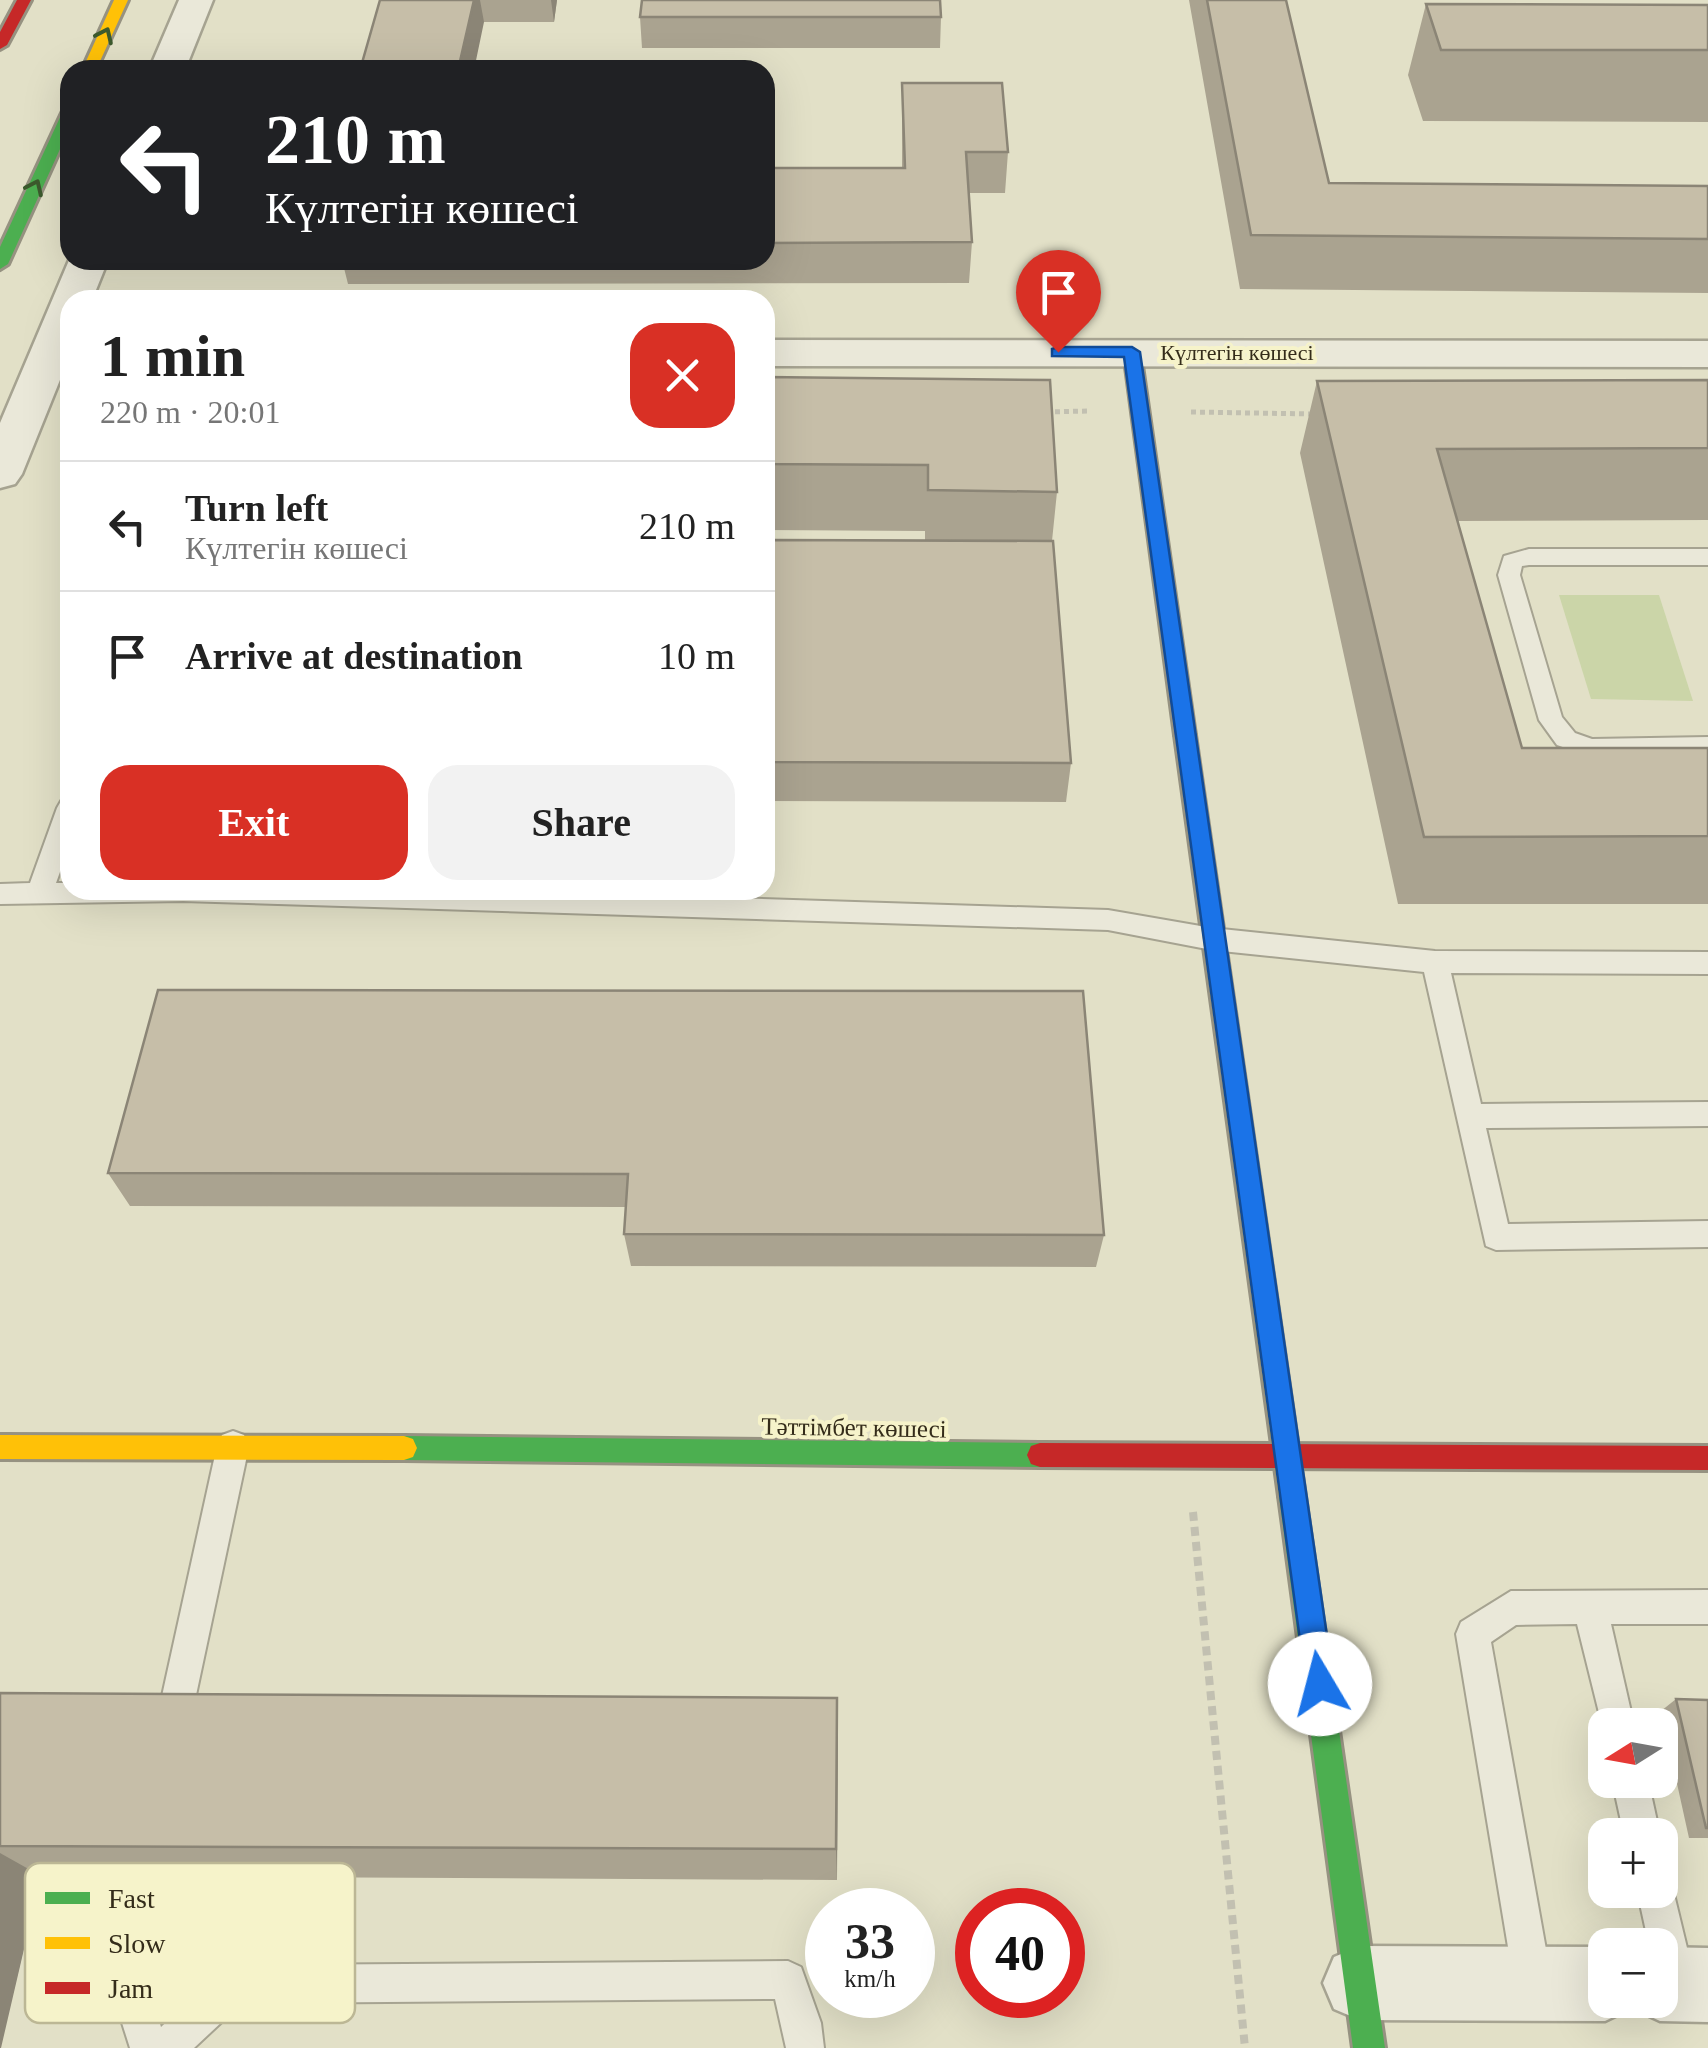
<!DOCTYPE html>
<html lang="en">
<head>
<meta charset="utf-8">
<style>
  :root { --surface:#fff; --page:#f2f2f2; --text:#222; --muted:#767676; --line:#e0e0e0; --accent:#d93025 }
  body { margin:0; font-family:"Times New Roman",serif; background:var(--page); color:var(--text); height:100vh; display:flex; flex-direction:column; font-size:38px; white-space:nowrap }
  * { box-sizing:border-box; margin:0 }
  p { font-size:32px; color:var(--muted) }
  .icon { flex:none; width:55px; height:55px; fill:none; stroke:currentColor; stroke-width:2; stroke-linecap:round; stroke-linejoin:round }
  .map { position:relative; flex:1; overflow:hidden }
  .side { position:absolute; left:60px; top:290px; width:715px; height:610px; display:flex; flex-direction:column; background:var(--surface); border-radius:30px; box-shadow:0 10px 40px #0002 }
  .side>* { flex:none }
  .top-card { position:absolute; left:60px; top:60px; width:715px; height:210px; border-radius:30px; box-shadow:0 10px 40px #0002; background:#202124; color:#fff; overflow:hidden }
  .needle { width:65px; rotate:259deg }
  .buttons { position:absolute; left:1588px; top:1708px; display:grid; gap:20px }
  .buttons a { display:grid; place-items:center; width:90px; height:90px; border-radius:20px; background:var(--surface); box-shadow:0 10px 40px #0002; font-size:50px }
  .speed { position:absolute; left:805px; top:1888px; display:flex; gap:20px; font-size:50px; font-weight:700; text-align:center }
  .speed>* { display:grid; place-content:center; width:130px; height:130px; border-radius:50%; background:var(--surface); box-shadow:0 10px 40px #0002; line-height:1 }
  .speed small { font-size:25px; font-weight:400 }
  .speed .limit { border:15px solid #d22; background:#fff; color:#111 }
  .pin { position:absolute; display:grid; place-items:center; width:85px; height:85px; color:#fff; margin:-102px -42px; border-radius:50% 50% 50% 0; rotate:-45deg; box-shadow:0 0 10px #0007 }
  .pin .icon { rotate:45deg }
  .me { position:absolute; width:110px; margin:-55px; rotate:352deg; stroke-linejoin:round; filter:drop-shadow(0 0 8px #0008) }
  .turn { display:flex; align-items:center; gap:35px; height:210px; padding:0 40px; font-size:45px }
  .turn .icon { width:130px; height:130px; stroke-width:2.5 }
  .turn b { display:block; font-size:70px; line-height:85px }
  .round { display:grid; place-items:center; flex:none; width:105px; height:105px; border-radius:30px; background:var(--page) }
  .summary { display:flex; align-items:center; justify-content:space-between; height:170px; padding:0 40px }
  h1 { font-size:60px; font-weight:700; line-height:75px }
  .action { display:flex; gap:20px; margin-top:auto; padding:20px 40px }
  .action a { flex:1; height:115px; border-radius:30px; background:var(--accent); color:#fff; font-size:40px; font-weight:700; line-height:115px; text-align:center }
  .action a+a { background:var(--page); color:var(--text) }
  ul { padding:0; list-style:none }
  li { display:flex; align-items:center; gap:30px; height:130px; padding:0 40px; border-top:2px solid var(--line) }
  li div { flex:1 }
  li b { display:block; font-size:38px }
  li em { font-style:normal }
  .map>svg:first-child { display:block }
</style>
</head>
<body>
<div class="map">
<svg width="1708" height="2048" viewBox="0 0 1708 2048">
  <rect width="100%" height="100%" fill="#e2e0c7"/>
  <!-- green -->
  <path fill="#cbd5a8" d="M1559,595h100l34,106 -102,-2z"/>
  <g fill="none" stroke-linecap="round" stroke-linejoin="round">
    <defs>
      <path id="lane" d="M1529,549h179v16h-179l-7,1 -2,9 42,142 13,16 17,6 116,-2v18l-117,2 -34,-12 -18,-25 -41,-145 6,-19z
        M70,798v46l-14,39h14v7h408l630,20 104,18 223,23 273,1v22l-257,-1 30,131 227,-2v24l-222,2 22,96 200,-3v26l-212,3 -10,-4 -62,-274 -212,-22 -104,-20 -925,-29 -183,3v-20l30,-1 27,-75 4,-7z
        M233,1431l11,4 5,11 -60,282 -5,12 -12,5 -12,-5 -5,-12 62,-282 5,-11z
        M1708,1590v34h-97l23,101h-29v12l-28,-113 -61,1 -25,17 61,341 -6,13 -13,6 -13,-6 -6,-13 -58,-349 5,-12 50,-31z
        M1612,1780h36l12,55h-36z
        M149,1821l13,5 5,13 -9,41 -3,127 6,20 38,-35 66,-27 523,-4 13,6 20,56 3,25h-38l-11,-49 -510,4 -40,16 -31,29h-64l-13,-41 5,-127 14,-54z
        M1660,1874l8,3 5,13 22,91 -6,13 -13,6 -13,-6 -3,-49h-11l-12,-55h23z"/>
      <path id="street" d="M179,0h34l-28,70h-36z
        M70,258l38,2 -16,40h-22v55l-48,119 -7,10 -15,4v-65z
        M765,340l943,1v26l-943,-1z
        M1360,1946l245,1v53h55v-53l48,1v74l-48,-1 -28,-13 -27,13 -245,-1 -26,-11 -11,-26 11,-26z"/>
      <path id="fast" d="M70,107v20l-62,137 -8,5v-22l63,-136z
        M404,1436l636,7 9,3 4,9 -4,9 -9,3 -636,-7 -9,-3 -4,-9 4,-9z
        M1292,1483l9,4 4,9 80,552h-32l-74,-552 4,-9z"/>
      <path id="slow" d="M114,0h14l-32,70h-14z
        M1185,728l10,7 110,761 -4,9 -9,4 -9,-4 -4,-9 -104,-761z
        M0,1435l404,1 9,3 4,9 -4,9 -9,3 -404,-1z"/>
      <path id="jam" d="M17,0h14l-24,45 -7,4v-17z
        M1132,347l8,5 55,383 -10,7 -10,-7 -51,-383z
        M1040,1443l668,3v24l-668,-3 -9,-3 -4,-9 4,-9z"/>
    </defs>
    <!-- lane casing -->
    <use href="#lane" stroke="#a6a391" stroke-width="4"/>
    <!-- street casing -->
    <use href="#street" stroke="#a6a391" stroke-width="5"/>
    <!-- fast casing -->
    <use href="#fast" stroke="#969281" stroke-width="6"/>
    <!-- slow casing -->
    <use href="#slow" stroke="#969281" stroke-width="6"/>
    <!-- jam casing -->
    <use href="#jam" stroke="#969281" stroke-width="6"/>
    <!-- path-far1 -->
    <path stroke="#c2c0b1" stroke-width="5" stroke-dasharray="5 4" stroke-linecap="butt" d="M1046,412l43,-1
      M1191,412l123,2"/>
    <!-- path -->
    <path stroke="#c2c0b1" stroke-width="8" stroke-dasharray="9 6" stroke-linecap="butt" d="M1193,1512l52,536"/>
    <!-- lane -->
    <use href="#lane" fill="#eae8d9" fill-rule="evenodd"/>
    <!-- street -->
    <use href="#street" fill="#eae8d9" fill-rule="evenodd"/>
    <!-- fast -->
    <use href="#fast" fill="#4caf50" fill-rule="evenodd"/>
    <!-- slow -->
    <use href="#slow" fill="#ffc107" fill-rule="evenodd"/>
    <!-- jam -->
    <use href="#jam" fill="#c62828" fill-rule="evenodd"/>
  </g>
  <!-- wall -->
  <path fill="#aaa390" d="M380,0h177l-3,22h-70z
    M1189,0h97l43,183 379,3v107l-468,-4z
    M1426,4l282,1v117l-285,-1 -15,-46z
    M640,17h301l-1,31h-298z
    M902,83l106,69 -3,41h-37l4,49 -3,41 -621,1 -6,-24h423v-92h137z
    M765,377l292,115 -5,49 19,222 -5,39 -301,-1v-91l160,-169v-10l-160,-1z
    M1708,380v140l-250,1 64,227h186v156h-310l-98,-451 17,-72z
    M158,990l946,245 -8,32 -465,-1 -7,-32 2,-27 -496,-1 -22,-33z
    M0,1693l837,5v182l-796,-4 -41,172z
    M1676,1699l32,1v138h-19l-28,-127z"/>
  <!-- shaded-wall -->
  <path fill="#8b8576" d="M474,0h6l4,22 -10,48h-16z
    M551,0h6l-3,22z
    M837,1698l1,38 -1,144 -1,-31z
    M0,1853l41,23 -40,172h-1z"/>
  <!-- building -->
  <path fill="#c6bea8" stroke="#8b8576" stroke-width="2.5" d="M380,0h94l-16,70h-98z
    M642,0h298l1,17h-301z
    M1207,0h79l43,183 379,3v53l-457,-4z
    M1426,4l282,1v45h-267z
    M902,83h100l6,69h-42l6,90 -207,1v-75h140z
    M765,377l285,3 7,112 -129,-2v-25l-163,-1z
    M1708,380v68l-271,1 85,299h186v88l-284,1 -107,-456z
    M773,540l280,1 18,222 -306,-1v-52z
    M158,990l925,1 21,244 -480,-1 4,-60 -520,-1z
    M0,1693l837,5 -1,151 -836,-3z
    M1676,1699l32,1v128h-2z"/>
  <!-- one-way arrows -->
  <defs><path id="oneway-chevron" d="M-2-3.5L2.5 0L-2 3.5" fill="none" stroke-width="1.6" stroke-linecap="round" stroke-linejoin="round" transform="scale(2.5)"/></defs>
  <g stroke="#3c5a2d">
    <use href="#oneway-chevron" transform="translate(105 35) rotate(-65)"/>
    <use href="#oneway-chevron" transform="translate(35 187) rotate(-65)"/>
  </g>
  <!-- route -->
  <path fill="#1a73e8" stroke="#114b97" stroke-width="2.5" d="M1058,347h74l8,5 194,1332 -4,10 -10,4 -10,-4 -4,-10 -182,-1327 -72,-1v-7z"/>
  <g text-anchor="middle" stroke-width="8" stroke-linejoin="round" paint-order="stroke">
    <!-- far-street labels -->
    <g font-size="22" fill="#342c1a" stroke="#f6f3ca">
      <text x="1237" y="360">Күлтегін көшесі</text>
    </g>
    <!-- street labels -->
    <g font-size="25" fill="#342c1a" stroke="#f6f3ca">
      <text transform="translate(854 1427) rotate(1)" y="9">Тәттімбет көшесі</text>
    </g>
  </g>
  <!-- legend -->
  <rect x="25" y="1863" width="330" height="160" rx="15" fill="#f6f3ca" stroke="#bcb795" stroke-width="2.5"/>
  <rect x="45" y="1892" width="45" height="12" fill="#4caf50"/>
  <rect x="45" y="1937" width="45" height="12" fill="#ffc107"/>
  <rect x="45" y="1982" width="45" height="12" fill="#c62828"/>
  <g font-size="28" fill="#342c1a">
    <text x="108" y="1908">Fast</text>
    <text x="108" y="1953">Slow</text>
    <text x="108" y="1998">Jam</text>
  </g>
</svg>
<div class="buttons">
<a><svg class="needle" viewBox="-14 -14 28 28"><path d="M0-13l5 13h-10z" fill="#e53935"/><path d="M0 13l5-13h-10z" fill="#767676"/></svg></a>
<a>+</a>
<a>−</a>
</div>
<div class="speed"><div>33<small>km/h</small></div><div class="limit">40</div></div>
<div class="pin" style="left:1058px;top:352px;background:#d93025"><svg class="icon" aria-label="arrive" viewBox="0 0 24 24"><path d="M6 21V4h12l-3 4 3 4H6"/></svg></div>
<svg class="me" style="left:1320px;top:1684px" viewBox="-20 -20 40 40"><circle r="19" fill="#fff"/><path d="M0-13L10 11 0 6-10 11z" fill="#1a73e8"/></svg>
<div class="top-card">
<div class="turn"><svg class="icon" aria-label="left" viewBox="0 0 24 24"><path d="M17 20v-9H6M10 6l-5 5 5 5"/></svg><div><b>210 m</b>Күлтегін көшесі</div></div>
</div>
<section class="side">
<div class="summary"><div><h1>1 min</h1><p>220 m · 20:01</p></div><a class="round" style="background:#d93025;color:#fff"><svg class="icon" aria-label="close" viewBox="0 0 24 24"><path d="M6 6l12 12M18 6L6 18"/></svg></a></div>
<ul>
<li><svg class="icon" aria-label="left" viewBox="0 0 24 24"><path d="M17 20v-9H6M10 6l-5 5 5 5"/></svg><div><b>Turn left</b><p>Күлтегін көшесі</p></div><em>210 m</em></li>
<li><svg class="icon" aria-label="arrive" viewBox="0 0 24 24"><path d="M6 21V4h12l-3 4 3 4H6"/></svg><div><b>Arrive at destination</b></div><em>10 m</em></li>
</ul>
<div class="action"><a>Exit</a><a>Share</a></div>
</section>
</div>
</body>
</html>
